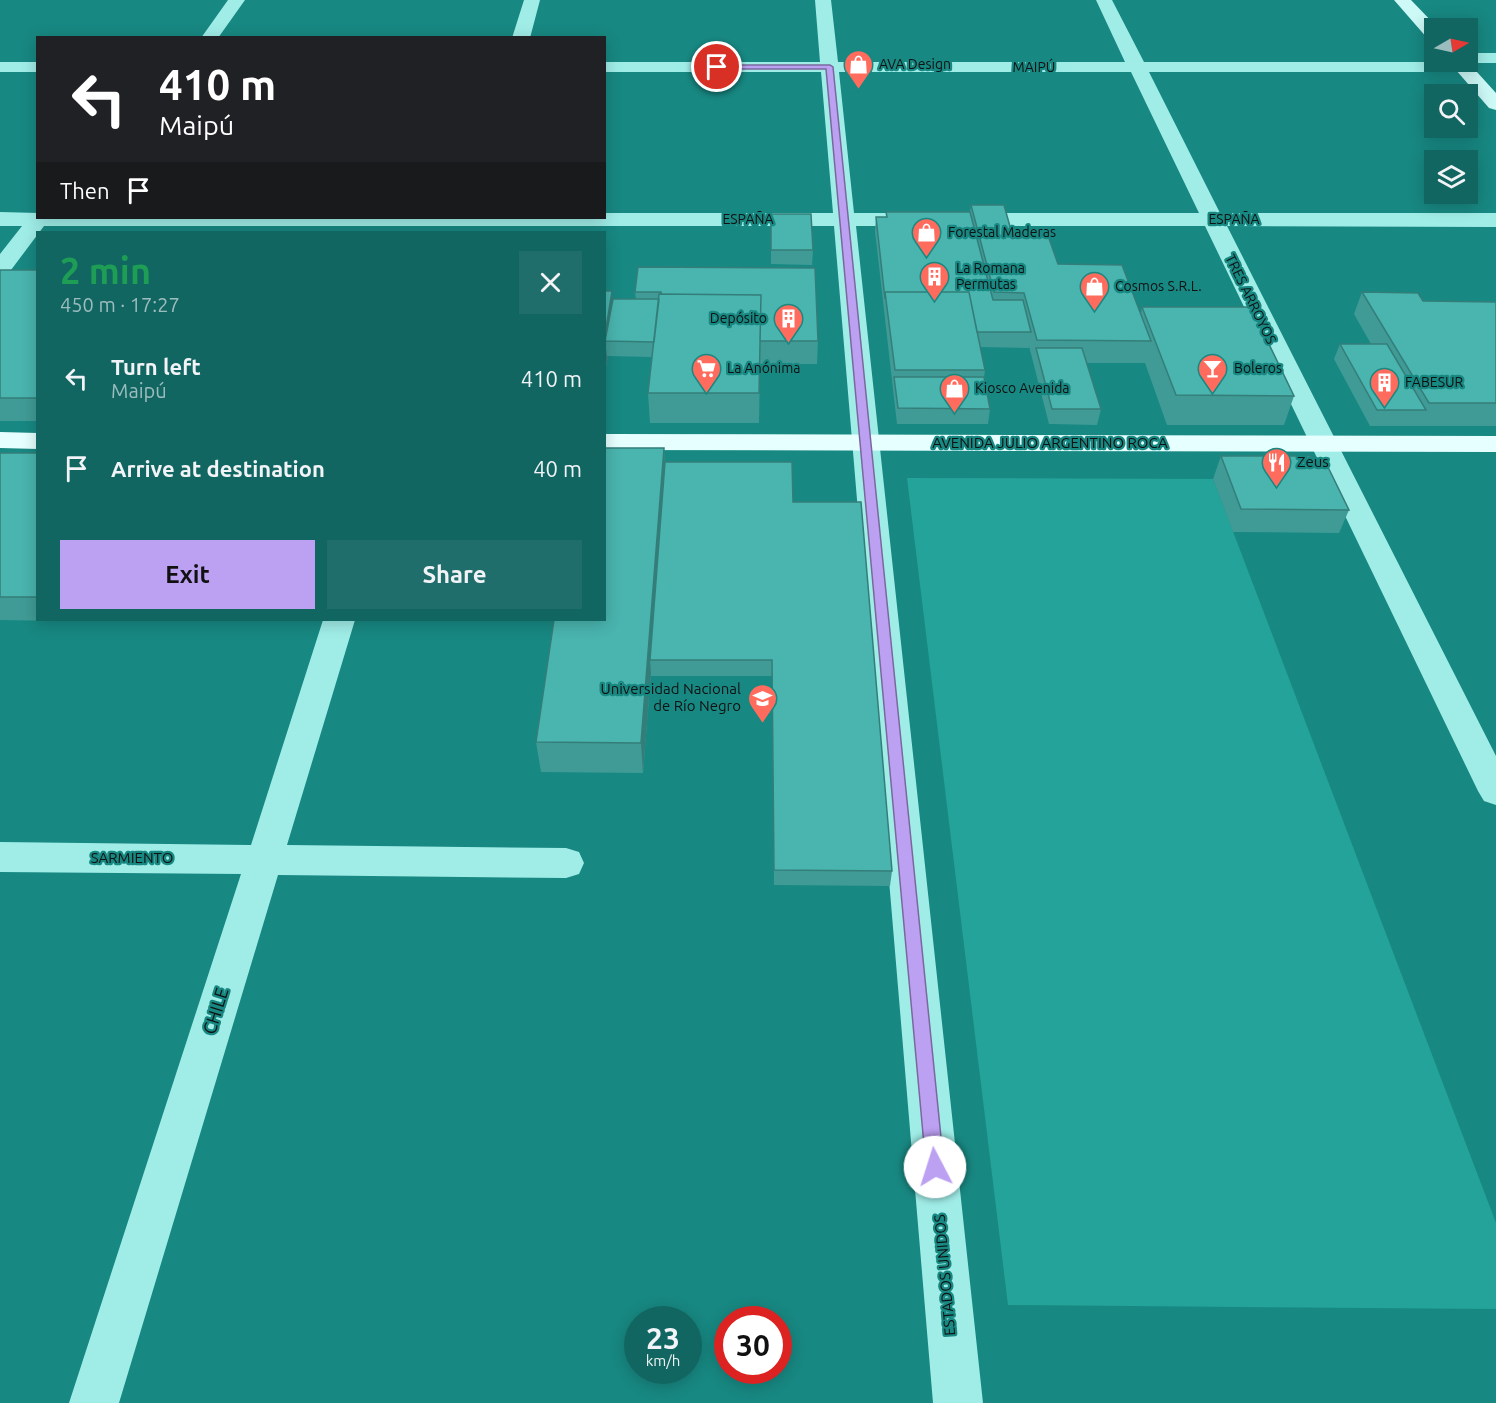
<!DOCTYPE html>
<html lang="en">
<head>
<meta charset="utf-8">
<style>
  :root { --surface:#126662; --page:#1f6e6b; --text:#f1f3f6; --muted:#9cbdbe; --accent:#bca0f2 }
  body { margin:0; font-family:Ubuntu,sans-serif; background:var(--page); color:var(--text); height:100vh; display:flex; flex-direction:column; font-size:22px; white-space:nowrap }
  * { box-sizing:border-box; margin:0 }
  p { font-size:20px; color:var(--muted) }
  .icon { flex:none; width:33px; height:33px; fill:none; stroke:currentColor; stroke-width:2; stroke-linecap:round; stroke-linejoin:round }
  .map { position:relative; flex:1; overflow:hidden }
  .sheet { position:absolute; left:36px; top:231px; width:570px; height:390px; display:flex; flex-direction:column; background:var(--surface); border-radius:0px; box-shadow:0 3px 15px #0003 }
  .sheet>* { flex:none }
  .guide { position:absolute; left:36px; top:36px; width:570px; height:183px; border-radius:0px; box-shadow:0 3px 15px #0003; background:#202124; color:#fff; overflow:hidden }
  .needle { width:39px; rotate:81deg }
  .fabs { position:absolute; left:1424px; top:18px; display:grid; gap:12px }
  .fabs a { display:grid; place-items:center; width:54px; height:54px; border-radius:0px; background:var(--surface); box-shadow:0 3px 15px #0003; font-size:30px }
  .speed { position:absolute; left:624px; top:1306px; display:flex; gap:12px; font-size:30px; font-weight:700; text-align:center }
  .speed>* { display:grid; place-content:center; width:78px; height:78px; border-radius:50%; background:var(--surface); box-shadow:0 3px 15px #0003; line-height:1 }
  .speed small { font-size:15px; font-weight:400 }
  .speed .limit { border:9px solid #d22; background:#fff; color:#111 }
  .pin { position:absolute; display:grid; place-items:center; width:51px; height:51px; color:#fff; margin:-26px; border:3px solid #fff; border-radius:50%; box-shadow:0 2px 6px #0007 }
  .me { position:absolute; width:66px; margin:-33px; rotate:355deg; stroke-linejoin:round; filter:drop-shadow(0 0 4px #0008) }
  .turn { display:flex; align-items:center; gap:21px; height:126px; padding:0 24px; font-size:27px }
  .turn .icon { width:78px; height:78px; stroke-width:2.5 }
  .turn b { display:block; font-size:42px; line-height:51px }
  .then { display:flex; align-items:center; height:57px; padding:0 24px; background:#0003; gap:12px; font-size:22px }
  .round { display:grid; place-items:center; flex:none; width:63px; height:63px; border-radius:0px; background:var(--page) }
  .overview { display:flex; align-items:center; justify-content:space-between; height:102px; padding:0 24px }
  h1 { font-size:36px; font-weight:600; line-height:45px; color:#1e9e55 }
  .cta { display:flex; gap:12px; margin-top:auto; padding:12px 24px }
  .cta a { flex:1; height:69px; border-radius:0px; background:var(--accent); color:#111; font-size:24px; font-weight:600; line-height:69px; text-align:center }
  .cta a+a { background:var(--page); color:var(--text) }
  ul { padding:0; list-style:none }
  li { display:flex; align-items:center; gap:18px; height:90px; padding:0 24px }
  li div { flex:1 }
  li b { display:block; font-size:22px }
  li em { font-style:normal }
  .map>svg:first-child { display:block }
</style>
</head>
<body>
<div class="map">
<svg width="1496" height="1403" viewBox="0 0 1496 1403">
  <rect width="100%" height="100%" fill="#188882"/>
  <!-- green -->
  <path fill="#24a39a" d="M907,478l306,1 283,744v86l-488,-4z"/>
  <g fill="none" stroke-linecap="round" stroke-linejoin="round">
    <!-- street -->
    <path fill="#a0ede8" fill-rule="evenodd" d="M228,0h17l-27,38h-17z
      M524,0h16l-10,38h-18z
      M815,0h16l7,62h287l-29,-62h16l32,62h323v-9h29v10h-26l2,4 -3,4 -6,1h-314l71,141h276v14l-269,-1 269,530v49l-12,-4 -6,-10 -273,-565h-349l127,1177h-50l-99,-1177h-790l-36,48 -8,2v-22l22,-28h-22v-14l38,1v5h566v-5h229l-12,-141h-217v-10h216zM839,72h292l68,141h-345z
      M0,62h38v10h-38z
      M323,620h32l-68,225 279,3 13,4 5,11 -5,11 -13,4 -288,-3 -159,528h-50l172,-529 -241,-2v-30l251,3z"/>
    <!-- secondary -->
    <path fill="#cdf9f7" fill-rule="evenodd" d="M1394,0h17l27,28h-4v12l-6,-1z
      M1467,61l29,32v17l-7,-2 -40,-46z"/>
    <!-- primary -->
    <path fill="#e6ffff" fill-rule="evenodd" d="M0,432l38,1v16l-38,-1z
      M604,434l892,2v16l-892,-2z"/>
  </g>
  <!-- wall -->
  <path fill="#409b96" d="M971,205l40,25 47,34 83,50 1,-7 152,89 -10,29h-117l-22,-62h-59l15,46 -4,16 -48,-1 -20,-78v2l-49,-1 5,23 -1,7 6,32 -2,15h-91l-22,-193 1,-14h10v-5h84z
    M771,214l42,36 -1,15 -41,-1z
    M638,267l180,74 -1,23h-57l-1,59h-109l-2,-30 4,-36 -44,-1 -4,21v-86l9,8h23l-1,-7z
    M0,270h38v151h-38z
    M1362,292l61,9 73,1v124h-126l-36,-67 6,-15h31l-17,-30z
    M664,448l1,14 128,40 99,369 -2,15 -116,-1 -2,-209h-121v-3l-8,100 -102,-1 -5,-30z
    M0,453h38v167h25l-1,1 -62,-1z
    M1221,456l128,54 -10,23 -106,-1 -20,-53z"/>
  <!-- shaded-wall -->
  <path fill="#347e7a" d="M612,291l2,23 -9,27 2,15h1l-4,21v-36z
    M664,448l2,30 -16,182 1,13 -8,100 -2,-30z"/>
  <!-- building -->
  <path fill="#4ab4ae" stroke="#347e7a" stroke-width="1.5" d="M971,205h33l7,25h35l12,34 64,1 29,76 -114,-1 -13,-47 -30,-1z
    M886,212h84l23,88h30l8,32h-54l-8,-40h-84v7l-9,-82h11z
    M771,214h40l2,36h-42z
    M638,267l177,1 3,73h-58l1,-46 -100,-1v-2h-26z
    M0,270h38v128h-38z
    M604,291h8l-8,50z
    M885,292h84l16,78h-90z
    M1362,292l56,1 5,8 73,1v101h-67z
    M659,294l102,1 -2,98h-111z
    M613,299h46l-5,43 -49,-1z
    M1142,307h109l43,89 -118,-1z
    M1340,344h47l39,66h-49z
    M1036,348h46l19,61h-49z
    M894,377h90l6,32 -92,-1z
    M604,448h60l-23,295 -105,-1 18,-122h50z
    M0,453h38v144h-38z
    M1221,456h89l16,7 23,47 -108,-1z
    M665,462h127l1,40h68l31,369 -118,-1 -2,-210h-122z"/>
  <!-- route -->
  <path fill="#bca0f2" stroke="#7a689d" stroke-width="1.5" d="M714,65h116l3,2 111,1100 -3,7 -6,2 -6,-2 -3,-7 -100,-1098h-109l-4,-2z"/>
  <!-- icons -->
  <defs>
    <symbol id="shop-pin" viewBox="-11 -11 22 30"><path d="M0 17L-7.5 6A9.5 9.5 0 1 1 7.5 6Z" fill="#ff6b5c" stroke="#188882"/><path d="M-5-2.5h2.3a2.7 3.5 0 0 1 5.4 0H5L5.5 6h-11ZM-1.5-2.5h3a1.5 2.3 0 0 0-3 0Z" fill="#fff"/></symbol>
    <symbol id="building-pin" viewBox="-11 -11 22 30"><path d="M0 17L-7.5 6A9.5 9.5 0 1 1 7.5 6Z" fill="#ff6b5c" stroke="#188882"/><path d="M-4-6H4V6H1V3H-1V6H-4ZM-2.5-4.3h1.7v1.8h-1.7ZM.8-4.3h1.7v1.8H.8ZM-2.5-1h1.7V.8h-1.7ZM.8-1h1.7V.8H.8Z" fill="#fff"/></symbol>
    <symbol id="supermarket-pin" viewBox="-11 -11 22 30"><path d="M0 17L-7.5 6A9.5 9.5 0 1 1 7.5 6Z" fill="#ff6b5c" stroke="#188882"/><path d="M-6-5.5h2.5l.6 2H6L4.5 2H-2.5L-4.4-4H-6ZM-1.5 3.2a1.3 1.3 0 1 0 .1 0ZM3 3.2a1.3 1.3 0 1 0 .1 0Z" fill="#fff"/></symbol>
    <symbol id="bar-pin" viewBox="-11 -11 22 30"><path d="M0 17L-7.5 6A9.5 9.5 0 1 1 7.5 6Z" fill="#ff6b5c" stroke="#188882"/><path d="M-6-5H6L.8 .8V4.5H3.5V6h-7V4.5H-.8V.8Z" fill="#fff"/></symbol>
    <symbol id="restaurant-pin" viewBox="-11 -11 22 30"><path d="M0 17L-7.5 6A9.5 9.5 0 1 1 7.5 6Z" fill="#ff6b5c" stroke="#188882"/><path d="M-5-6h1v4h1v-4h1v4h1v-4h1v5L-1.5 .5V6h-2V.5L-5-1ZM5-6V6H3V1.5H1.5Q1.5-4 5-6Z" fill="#fff"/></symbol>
    <symbol id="university-pin" viewBox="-11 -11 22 30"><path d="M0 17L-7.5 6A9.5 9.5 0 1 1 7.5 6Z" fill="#ff6b5c" stroke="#188882"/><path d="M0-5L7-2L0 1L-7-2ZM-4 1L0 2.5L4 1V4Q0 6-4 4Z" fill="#fff"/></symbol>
  </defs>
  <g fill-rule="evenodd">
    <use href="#shop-pin" x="842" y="48" width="33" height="45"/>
    <use href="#shop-pin" x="910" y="216" width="33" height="45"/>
    <use href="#building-pin" x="918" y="260" width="33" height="45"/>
    <use href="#shop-pin" x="1078" y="270" width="33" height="45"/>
    <use href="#building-pin" x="772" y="302" width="33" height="45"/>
    <use href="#supermarket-pin" x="690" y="352" width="33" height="45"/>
    <use href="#bar-pin" x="1196" y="352" width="33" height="45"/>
    <use href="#building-pin" x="1368" y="366" width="33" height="45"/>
    <use href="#shop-pin" x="938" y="372" width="33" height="45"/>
    <use href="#restaurant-pin" x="1260" y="446" width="33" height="45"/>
    <use href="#university-pin" x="746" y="682" width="33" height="45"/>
  </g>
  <g text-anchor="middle" stroke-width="4.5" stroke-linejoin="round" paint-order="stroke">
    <!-- far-poi labels -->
    <g font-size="14" fill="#111" stroke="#188882" text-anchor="start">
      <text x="879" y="69">AVA Design</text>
      <text x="948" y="237">Forestal Maderas</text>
      <text x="956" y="273">La Romana<tspan x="956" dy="16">Permutas</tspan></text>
      <text x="1115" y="291">Cosmos S.R.L.</text>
      <text x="767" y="323" text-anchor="end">Depósito</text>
      <text x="727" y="373">La Anónima</text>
      <text x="1234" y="373">Boleros</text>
      <text x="1405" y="387">FABESUR</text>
      <text x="975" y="393">Kiosco Avenida</text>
    </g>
    <!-- far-street labels -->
    <g font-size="14" fill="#111" stroke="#188882">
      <text x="1034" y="72">MAIPÚ</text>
      <text x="748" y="224">ESPAÑA</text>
      <text x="1234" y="224">ESPAÑA</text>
      <text transform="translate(1251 299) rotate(64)" y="5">TRES ARROYOS</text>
    </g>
    <!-- street labels -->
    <g font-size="15" fill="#111" stroke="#188882">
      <text x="1050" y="448">AVENIDA JULIO ARGENTINO ROCA</text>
      <text x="132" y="863">SARMIENTO</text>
      <text transform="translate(945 1275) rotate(-95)" y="5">ESTADOS UNIDOS</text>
    </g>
    <!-- poi labels -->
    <g font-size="15" fill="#111" stroke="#188882" text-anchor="start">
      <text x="1297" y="467">Zeus</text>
      <text x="741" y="694" text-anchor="end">Universidad Nacional<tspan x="741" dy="17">de Río Negro</tspan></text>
    </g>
    <!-- near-street labels -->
    <g font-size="18" fill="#111" stroke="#188882">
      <text transform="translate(216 1011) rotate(-73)" y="6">CHILE</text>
    </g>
  </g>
</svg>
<div class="fabs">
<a><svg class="needle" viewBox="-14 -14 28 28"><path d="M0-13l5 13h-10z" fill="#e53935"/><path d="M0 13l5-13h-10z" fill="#9cbdbe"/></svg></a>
<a><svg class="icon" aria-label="search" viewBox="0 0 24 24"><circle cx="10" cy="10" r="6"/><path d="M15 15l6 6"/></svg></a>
<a><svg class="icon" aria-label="layers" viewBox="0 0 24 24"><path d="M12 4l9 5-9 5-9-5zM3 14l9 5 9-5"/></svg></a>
</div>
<div class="speed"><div>23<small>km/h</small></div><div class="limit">30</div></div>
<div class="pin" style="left:717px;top:67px;background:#d93025"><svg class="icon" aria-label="arrive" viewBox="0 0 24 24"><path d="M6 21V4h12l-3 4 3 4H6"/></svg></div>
<svg class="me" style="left:935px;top:1167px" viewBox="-20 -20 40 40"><circle r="19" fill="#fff"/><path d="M0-13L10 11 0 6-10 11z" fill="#bca0f2"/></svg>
<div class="guide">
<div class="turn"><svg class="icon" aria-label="left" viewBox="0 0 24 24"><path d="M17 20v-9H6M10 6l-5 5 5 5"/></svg><div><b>410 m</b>Maipú</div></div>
<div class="then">Then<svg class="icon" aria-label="arrive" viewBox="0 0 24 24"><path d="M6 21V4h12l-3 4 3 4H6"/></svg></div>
</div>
<section class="sheet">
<div class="overview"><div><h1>2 min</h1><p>450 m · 17:27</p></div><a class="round"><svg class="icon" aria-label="close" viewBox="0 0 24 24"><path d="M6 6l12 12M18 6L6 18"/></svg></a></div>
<ul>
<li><svg class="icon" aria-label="left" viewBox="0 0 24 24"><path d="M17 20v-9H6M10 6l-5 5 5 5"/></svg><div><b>Turn left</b><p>Maipú</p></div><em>410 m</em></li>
<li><svg class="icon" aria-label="arrive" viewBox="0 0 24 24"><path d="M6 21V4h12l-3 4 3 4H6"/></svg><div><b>Arrive at destination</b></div><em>40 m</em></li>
</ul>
<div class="cta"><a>Exit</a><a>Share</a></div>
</section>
</div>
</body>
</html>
